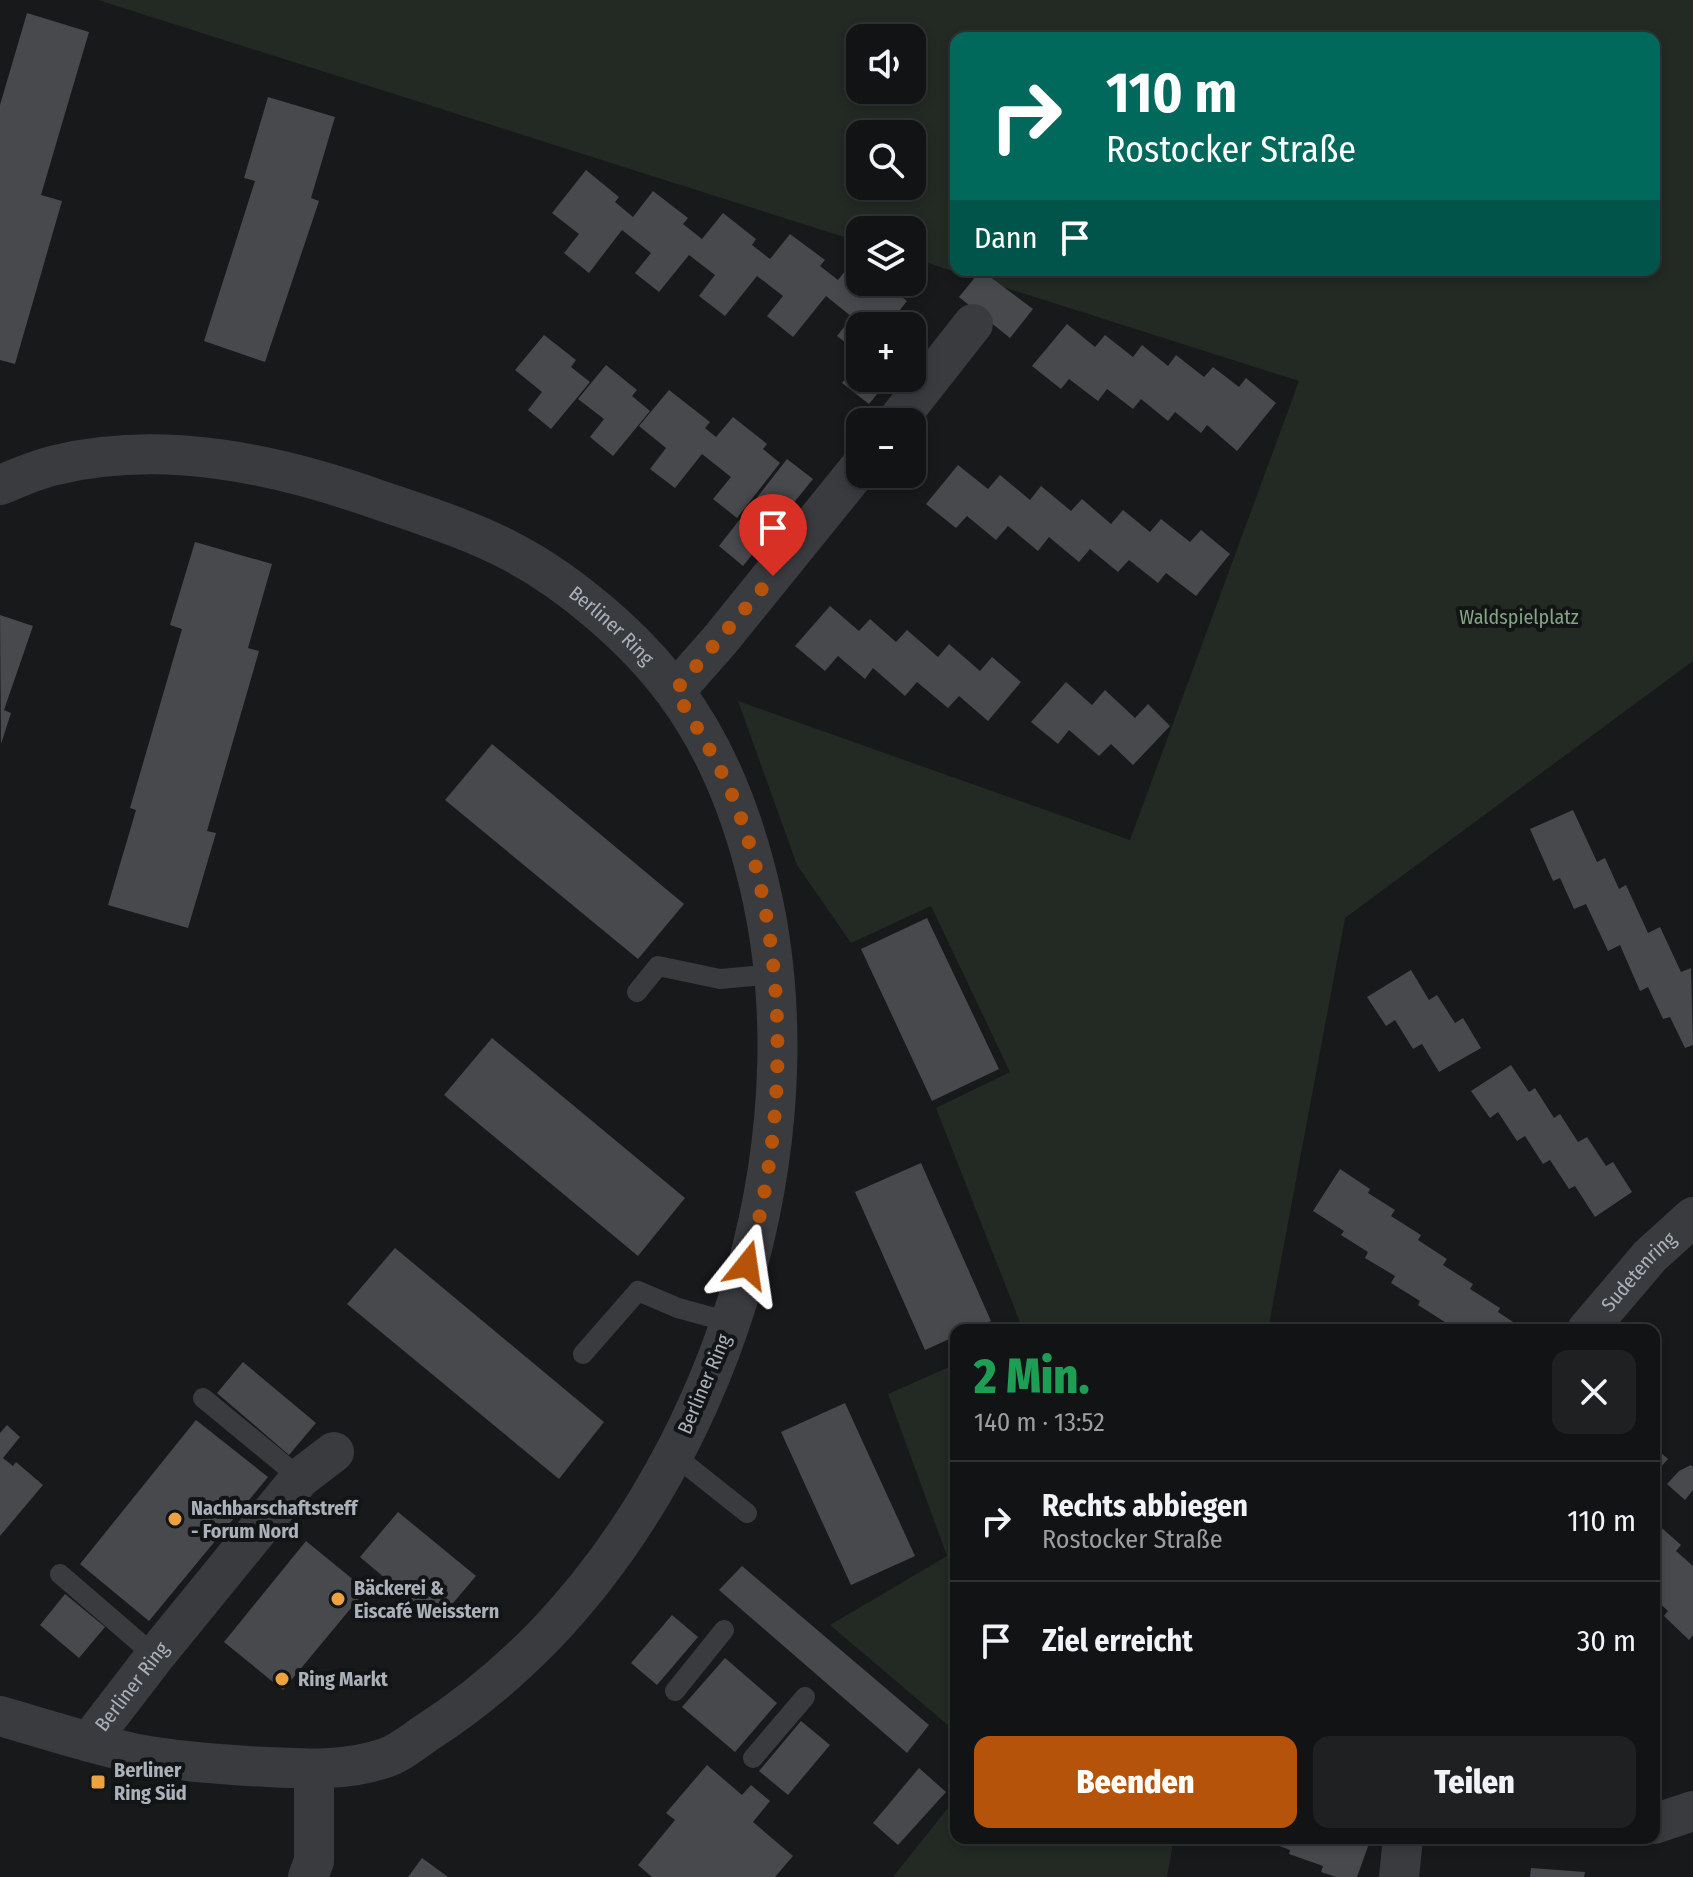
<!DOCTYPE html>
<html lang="de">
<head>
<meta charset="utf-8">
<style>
  :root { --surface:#121314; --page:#1f2022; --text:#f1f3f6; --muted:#9c9ea0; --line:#313234; --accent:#b45309 }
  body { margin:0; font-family:"Fira Sans Condensed",sans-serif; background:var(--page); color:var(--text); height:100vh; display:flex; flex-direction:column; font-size:30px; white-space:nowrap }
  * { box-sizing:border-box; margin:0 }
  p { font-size:26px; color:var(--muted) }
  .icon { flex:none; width:44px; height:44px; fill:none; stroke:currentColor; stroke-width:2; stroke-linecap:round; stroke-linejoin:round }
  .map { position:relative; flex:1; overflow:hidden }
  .drawer { position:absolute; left:950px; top:1324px; width:710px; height:520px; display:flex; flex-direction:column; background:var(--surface); border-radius:16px; box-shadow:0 4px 12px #0003,0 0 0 2px var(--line) }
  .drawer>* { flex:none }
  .top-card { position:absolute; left:950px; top:32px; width:710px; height:244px; border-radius:16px; box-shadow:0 4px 12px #0003,0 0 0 2px var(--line); background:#00695c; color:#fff; overflow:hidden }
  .controls { position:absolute; left:846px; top:24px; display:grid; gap:16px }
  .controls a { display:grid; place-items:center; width:80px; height:80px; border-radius:16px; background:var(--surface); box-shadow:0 4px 12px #0003,0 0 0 2px var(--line); font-size:40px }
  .pin { position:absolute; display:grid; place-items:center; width:68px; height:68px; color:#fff; margin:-82px -34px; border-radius:50% 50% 50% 0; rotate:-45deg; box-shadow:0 0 8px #0007 }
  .pin .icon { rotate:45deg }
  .me { position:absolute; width:88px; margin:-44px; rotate:15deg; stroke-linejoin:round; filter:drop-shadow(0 0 6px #0008) }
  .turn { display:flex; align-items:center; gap:28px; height:168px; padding:0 24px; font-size:36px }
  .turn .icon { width:104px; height:104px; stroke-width:2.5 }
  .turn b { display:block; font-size:56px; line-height:68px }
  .then { display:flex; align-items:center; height:76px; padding:0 24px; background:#0003; gap:16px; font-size:30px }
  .round { display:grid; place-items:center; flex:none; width:84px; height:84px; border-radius:16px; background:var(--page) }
  .overview { display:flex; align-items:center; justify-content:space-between; height:136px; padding:0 24px }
  h1 { font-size:48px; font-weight:800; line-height:60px; color:#1e9e55 }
  .primary-button { display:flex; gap:16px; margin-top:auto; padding:16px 24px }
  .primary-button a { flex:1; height:92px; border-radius:16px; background:var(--accent); color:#fff; font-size:32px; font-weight:800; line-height:92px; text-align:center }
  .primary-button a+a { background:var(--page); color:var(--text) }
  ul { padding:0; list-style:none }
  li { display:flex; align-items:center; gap:24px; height:120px; padding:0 24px; border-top:2px solid var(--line) }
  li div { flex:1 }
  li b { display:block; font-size:30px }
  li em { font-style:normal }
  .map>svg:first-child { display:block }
</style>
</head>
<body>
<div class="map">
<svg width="1693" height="1877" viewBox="0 0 1693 1877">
  <rect width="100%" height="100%" fill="#18191b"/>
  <!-- green -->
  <path fill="#222a23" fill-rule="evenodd" d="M98,0h1595v661l-348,257 -77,412h-245l-87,-222 74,-36 -79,-166 -80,37 -54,-78 -59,-164 392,139 169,-459 -387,-123v-28h-52v12zM860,38h52v52h-52zM956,38h698v232h-698zM860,134h52v52h-52z
    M956,1364v368l-126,-107 117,-69 -59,-162z
    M956,1798v40h218l-7,39h-274z"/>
  <!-- building -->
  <path fill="#47494d" d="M27,13l62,19 -48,163 21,6 -47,163 -15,-4v-255z
    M268,97l67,20 -24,81 8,3 -54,161 -61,-21 51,-160 -11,-3z
    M586,170l33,27 -4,5 18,15 20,-26 35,27 -5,6 19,15 21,-26 33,26 -4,6 18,14 20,-25 35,26 -5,6 18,14 20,-25 2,27h33l-4,5 18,14 -16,20 6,5h-37v28l-23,-18 15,-19 -26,-21 -33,41 -26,-21 16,-20 -26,-20 -32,40 -26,-20 16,-21 -26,-20 -30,37 -24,-19 16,-20 -29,-23 -33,43 -25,-20 15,-19 -27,-21z
    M981,270l52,39 -23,29 -51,-41z
    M1067,324l28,23 10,-12 28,22 9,-12 26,21 8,-11 28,22 9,-10 26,20 7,-9 30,25 -39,48 -30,-26 -6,8 -26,-21 -7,9 -27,-22 -8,10 -26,-20 -9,12 -29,-22 -8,10 -29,-23z
    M544,335l32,25 -5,7 19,15 -39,47 -23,-19 14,-18 -27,-22z
    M860,361v17h30l-21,26 -27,-21z
    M606,365l31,25 -5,6 18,15 -37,45 -23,-19 14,-18 -26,-20z
    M669,390l41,32 -5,6 11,9 17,-20 34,27 -4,5 17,14 -43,55 -24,-19 18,-22 -29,-23 -27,34 -25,-19 16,-21 -27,-22z
    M787,459l26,20 -70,87 -24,-20z
    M958,465l30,24 12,-14 30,25 11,-14 30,25 11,-12 29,25 12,-14 27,22 11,-13 29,23 11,-12 29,24 -34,42 -30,-23 -8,10 -29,-23 -11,12 -28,-23 -11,13 -30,-25 -11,14 -30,-25 -12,14 -29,-24 -11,12 -30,-24z
    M195,542l77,22 -24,84 11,3 -52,180 9,2 -28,95 -80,-23 28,-95 -6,-2 52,-179 -12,-4z
    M830,606l29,25 11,-12 26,23 11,-12 31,27 11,-13 31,27 12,-14 29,25 -33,39 -29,-25 -11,12 -31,-26 -12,14 -32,-28 -8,11 -27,-23 -13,15 -30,-25z
    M0,615l33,11 -29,84 7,3 -10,31z
    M1066,682l26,23 13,-15 30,28 13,-14 22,22 -37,39 -22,-21 -12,12 -30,-26 -11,14 -27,-22z
    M492,744l192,160 -46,55 -193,-159z
    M1573,810l24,52 8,-4 14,31 7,-4 22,48 12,-6 21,45 10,-4 2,77 -8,3 -15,-31 -7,2 -15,-32 -8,4 -20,-46 -12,6 -22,-47 -12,5 -14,-31 -7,3 -23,-52z
    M927,918l72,151 -67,32 -71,-152z
    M1411,970l18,30 8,-5 18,28 8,-5 18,30 -42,24 -17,-28 -9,5 -18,-29 -9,6 -19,-29z
    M492,1038l193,160 -47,58 -194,-161z
    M1511,1065l18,27 6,-4 19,30 6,-4 18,28 9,-5 19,29 7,-4 19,30 -37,25 -20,-31 -6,3 -19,-29 -7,4 -18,-28 -8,5 -19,-29 -8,6 -19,-27z
    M921,1163l70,158 -21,9h-14v6l-31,14 -70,-158z
    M1340,1169l30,20 -2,4 27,17 -4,6 30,19 -3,5 29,19 -4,6 30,19 -3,5 30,19 -2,4 27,18h-81l4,-6 -30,-19 2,-4 -29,-18 4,-7 -30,-18 3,-6 -27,-17 3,-4 -31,-20z
    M395,1248l209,174 -45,57 -212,-175z
    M243,1362l73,61 -27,32 -72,-62z
    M845,1403l70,153 -64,29 -70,-153z
    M196,1420l72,57 -119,144 -69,-57z
    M7,1425l13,12 -17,21 10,8 3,-4 27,23 -43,51v-103z
    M1654,1447l14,12 -12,13 -2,-2z
    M1691,1465l2,2v23l-8,10 -18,-16 12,-13z
    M398,1512l78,64 -39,46 -77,-65z
    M1654,1512l6,6 -4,5 25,22 -5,6 17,15v69l-4,5 -25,-24 4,-5 -14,-13z
    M306,1541l60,49 -83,100 -59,-48z
    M742,1566l187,159 -22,28 -188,-163z
    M65,1594l40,33 -26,31 -39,-33z
    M672,1615l26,22 -41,48 -26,-22z
    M725,1658l52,45 -42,49 -53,-45z
    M801,1721l29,24 -42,50 -29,-24z
    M707,1765l35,30 9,-10 19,16 -17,21 40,34 -18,21h-123l-14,-12 37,-45 -9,-7z
    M919,1768l27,24 -48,53 -25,-22z
    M1258,1838h113l-14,39h-21l-15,-5 2,-6 -34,-12 1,-4z
    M422,1858l26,19h-40z
    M1531,1868l54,4 -1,5h-54z"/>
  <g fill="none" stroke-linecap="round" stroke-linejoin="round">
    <!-- service -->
    <path stroke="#3a3b3f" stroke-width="20" d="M637,992l21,-26 62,13 55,-5
      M583,1354l55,-63 40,17 51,14
      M203,1398l97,80
      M674,1455l73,58
      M60,1574l95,82
      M675,1691l49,-61
      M753,1758l52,-61"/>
    <!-- minor -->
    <g stroke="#3a3b3f" stroke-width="40">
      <path d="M896,422l77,-98"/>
      <path id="s1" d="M0,485c18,-7 37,-16 56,-20 109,-26 222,-1 326,36 44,15 91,30 132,52 57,30 123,87 161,139 38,51 63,112 79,172 71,259 -25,579 -209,771 -37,38 -75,70 -119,98 -13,9 -26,20 -41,25 -37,13 -79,11 -117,9 -43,-2 -89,-5 -131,-13 -46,-10 -92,-25 -137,-38"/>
      <path d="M675,691l45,-51 140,-173"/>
      <path id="s2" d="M1587,1330l63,-74 43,-39"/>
      <path id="s3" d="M89,1742l66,-86 145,-178 34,-26"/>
      <path d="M1654,1824l39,-13"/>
      <path d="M308,1877l6,-16v-92"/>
      <path d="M1399,1877l4,-39"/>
    </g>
  </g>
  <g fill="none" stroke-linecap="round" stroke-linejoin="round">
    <!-- route -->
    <path stroke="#b45309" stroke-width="14" stroke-dasharray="0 25.2" d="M747,1265c41,-138 42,-308 -5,-444 -15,-46 -42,-88 -67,-130l98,-115"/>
  </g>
  <!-- markers -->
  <g fill="#eca23f" stroke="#131416" stroke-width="3">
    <circle cx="175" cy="1519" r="8"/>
    <circle cx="338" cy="1599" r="8"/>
    <circle cx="282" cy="1679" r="8"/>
    <rect x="90" y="1774" width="16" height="16" rx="4"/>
  </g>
  <g text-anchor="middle" stroke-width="8" stroke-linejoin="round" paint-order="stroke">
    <!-- park labels -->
    <g font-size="20" fill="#84a483" stroke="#131416">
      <text x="1519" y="624">Waldspielplatz</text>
    </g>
    <!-- street labels -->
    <g font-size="20" fill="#abb1ba" stroke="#131416">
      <text dy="7" stroke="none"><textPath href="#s1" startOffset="656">Berliner Ring</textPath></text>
      <text dy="7" stroke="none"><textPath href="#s2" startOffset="78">Sudetenring</textPath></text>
      <text transform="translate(704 1384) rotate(-67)" y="7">Berliner Ring</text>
      <text dy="7" stroke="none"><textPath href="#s3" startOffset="70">Berliner Ring</textPath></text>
    </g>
    <!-- poi labels -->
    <g font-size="20" font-weight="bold" fill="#abb1ba" stroke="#131416" text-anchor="start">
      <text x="191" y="1515">Nachbarschaftstreff<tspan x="191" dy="23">- Forum Nord</tspan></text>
      <text x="354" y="1595">Bäckerei &amp;<tspan x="354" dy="23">Eiscafé Weisstern</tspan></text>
      <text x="298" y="1686">Ring Markt</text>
      <text x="114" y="1777">Berliner<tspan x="114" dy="23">Ring Süd</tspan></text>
    </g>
  </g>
</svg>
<div class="controls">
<a><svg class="icon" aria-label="sound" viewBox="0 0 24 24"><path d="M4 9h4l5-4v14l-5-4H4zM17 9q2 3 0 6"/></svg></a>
<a><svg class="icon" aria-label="search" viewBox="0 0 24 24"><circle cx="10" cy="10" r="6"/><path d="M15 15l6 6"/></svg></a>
<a><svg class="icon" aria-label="layers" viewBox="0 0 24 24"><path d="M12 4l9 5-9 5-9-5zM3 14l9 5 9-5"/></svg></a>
<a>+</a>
<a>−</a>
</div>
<div class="pin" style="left:773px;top:576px;background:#d93025"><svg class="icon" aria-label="arrive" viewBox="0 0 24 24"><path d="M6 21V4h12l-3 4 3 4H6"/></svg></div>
<svg class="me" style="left:747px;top:1265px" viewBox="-20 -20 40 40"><path d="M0-17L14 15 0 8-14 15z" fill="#b45309" stroke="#fff" stroke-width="4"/></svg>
<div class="top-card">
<div class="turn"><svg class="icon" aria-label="right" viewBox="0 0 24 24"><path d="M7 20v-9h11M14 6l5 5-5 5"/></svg><div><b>110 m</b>Rostocker Straße</div></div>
<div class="then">Dann<svg class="icon" aria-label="arrive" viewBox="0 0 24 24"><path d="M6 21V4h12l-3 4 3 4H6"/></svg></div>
</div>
<section class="drawer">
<div class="overview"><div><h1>2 Min.</h1><p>140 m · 13:52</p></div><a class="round"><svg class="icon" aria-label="close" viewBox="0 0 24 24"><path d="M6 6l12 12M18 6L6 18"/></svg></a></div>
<ul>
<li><svg class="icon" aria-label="right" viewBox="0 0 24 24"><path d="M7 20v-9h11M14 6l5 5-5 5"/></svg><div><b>Rechts abbiegen</b><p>Rostocker Straße</p></div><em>110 m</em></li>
<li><svg class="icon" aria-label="arrive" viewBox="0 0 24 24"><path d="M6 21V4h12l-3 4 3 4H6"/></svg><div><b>Ziel erreicht</b></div><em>30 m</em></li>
</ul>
<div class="primary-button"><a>Beenden</a><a>Teilen</a></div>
</section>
</div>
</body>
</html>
